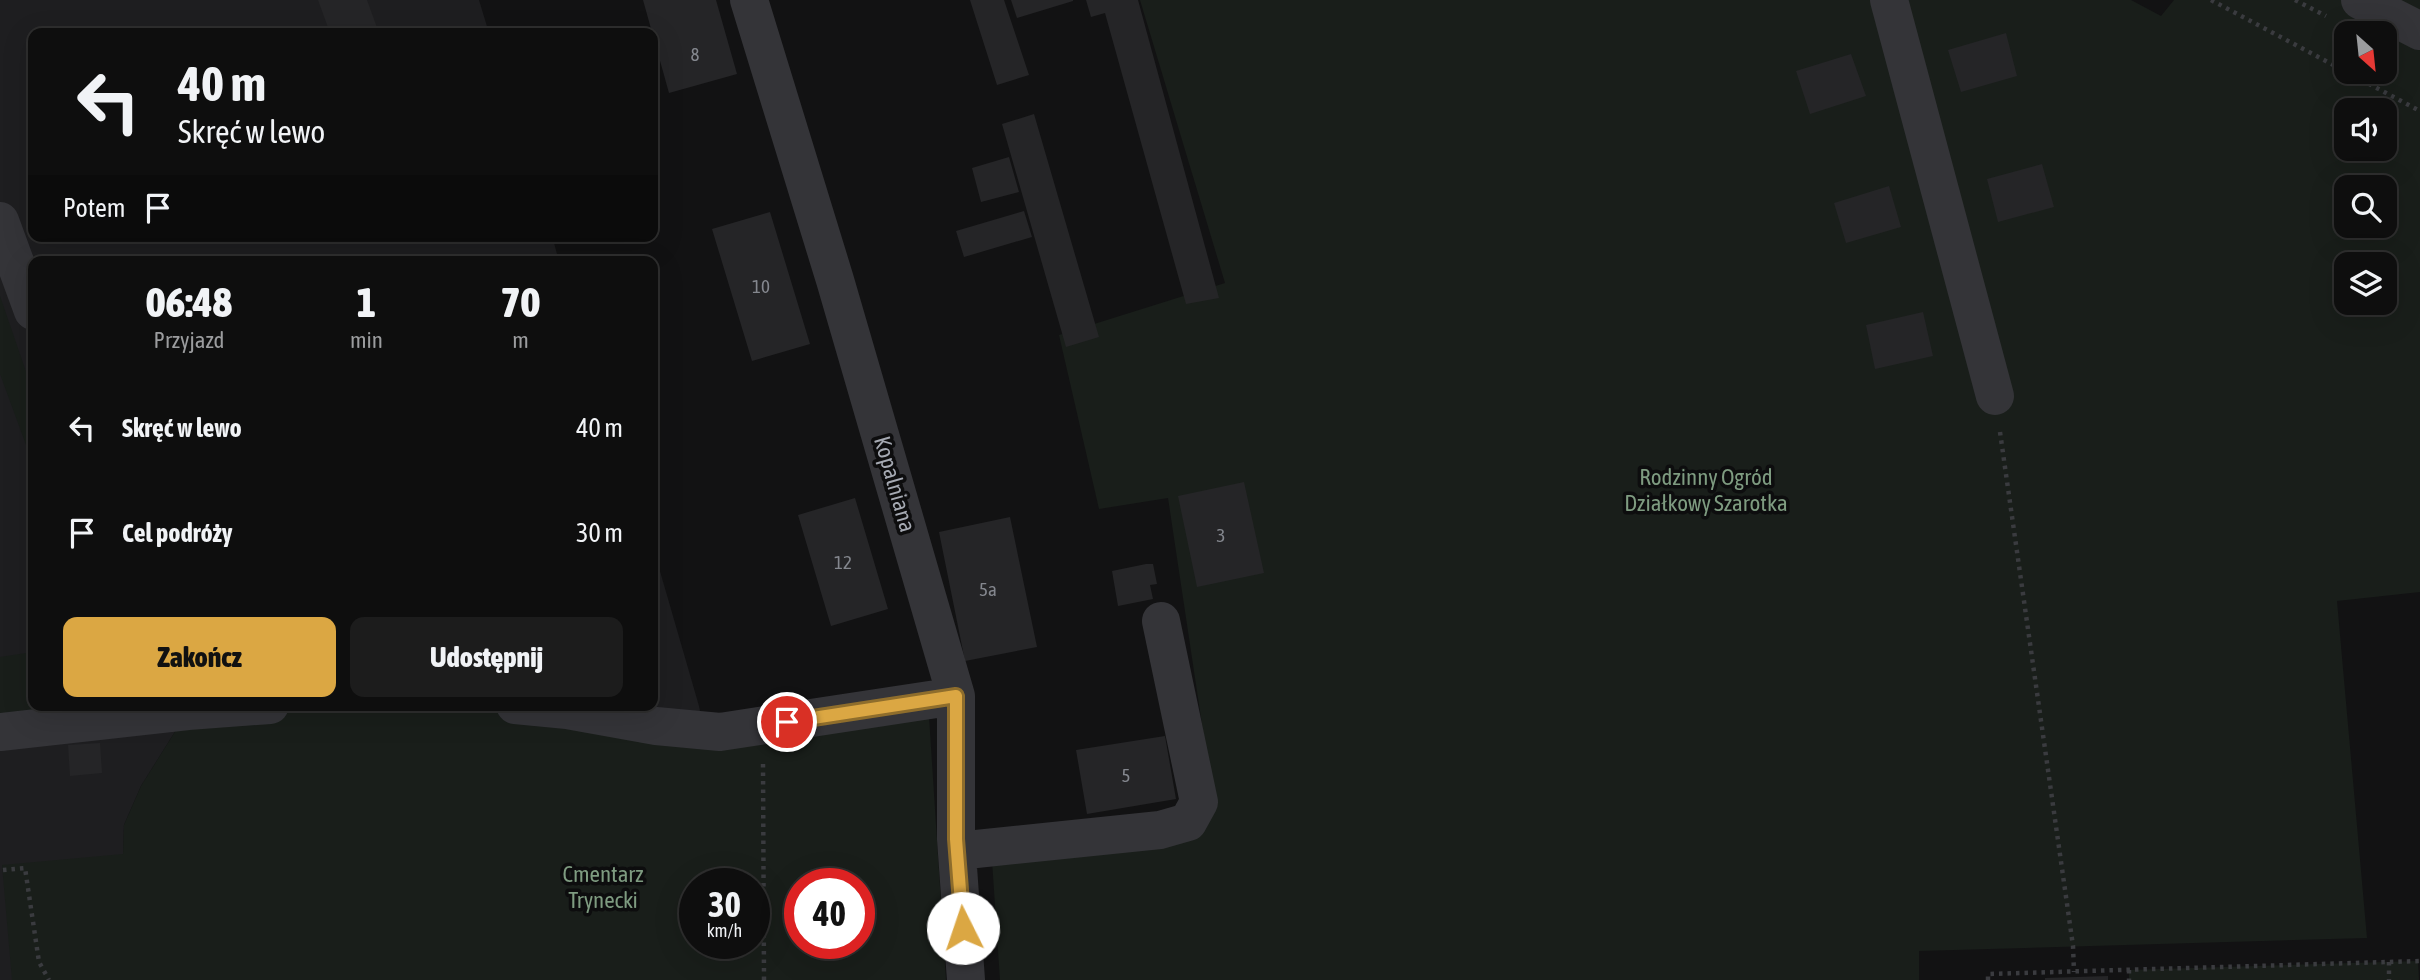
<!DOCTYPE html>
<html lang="pl">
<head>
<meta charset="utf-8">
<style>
  :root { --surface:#0e0e0e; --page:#1c1c1c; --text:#f1f3f6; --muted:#9b9c9e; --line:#2e2e2e; --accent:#dba743 }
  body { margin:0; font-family:"Asap Condensed",sans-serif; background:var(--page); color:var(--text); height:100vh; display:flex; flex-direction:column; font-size:26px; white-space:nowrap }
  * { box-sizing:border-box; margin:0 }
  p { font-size:23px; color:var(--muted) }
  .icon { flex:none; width:38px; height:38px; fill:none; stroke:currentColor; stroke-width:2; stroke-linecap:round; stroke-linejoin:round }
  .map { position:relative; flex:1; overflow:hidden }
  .details { position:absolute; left:28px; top:256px; width:630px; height:455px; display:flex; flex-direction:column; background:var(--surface); border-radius:14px; box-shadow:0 7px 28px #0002,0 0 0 2px var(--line) }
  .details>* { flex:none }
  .hud { position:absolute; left:28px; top:28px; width:630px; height:214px; border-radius:14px; box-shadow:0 7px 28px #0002,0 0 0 2px var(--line); background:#0e0e0e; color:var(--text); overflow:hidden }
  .needle { width:46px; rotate:153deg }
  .fabs { position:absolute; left:2334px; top:21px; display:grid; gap:14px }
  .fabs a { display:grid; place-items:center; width:63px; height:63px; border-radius:14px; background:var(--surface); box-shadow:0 7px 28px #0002,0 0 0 2px var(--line); font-size:35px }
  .speed { position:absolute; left:679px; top:868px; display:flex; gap:14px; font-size:35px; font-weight:700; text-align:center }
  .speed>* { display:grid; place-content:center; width:91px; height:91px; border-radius:50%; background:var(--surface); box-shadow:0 7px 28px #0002,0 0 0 2px var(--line); line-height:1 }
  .speed small { font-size:18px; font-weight:400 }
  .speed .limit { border:10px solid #d22; background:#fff; color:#111 }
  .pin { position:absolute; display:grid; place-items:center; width:60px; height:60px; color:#fff; margin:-30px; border:4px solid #fff; border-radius:50%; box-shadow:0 2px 7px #0007 }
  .me { position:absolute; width:77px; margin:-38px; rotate:356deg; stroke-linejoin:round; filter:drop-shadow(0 0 5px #0008) }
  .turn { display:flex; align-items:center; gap:24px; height:147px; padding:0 35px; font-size:32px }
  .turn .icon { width:91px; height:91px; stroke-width:2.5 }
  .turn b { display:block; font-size:49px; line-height:60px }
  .then { display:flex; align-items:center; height:66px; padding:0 35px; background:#0003; gap:14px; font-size:26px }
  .eta { display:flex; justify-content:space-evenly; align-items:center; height:119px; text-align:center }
  .eta b { font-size:42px; font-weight:800; line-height:49px }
  .button { display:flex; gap:14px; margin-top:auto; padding:14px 35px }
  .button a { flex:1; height:80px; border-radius:14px; background:var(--accent); color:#111; font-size:28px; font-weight:800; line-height:80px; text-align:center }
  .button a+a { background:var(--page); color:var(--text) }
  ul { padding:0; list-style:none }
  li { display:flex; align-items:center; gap:21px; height:105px; padding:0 35px }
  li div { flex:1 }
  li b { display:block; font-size:26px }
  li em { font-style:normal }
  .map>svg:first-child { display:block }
</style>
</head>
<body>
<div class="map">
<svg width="2420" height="980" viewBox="0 0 2420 980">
  <rect width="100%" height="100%" fill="#121213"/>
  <!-- built -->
  <path fill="#1e1e20" d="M0,0h479l10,33h-456v203h519l7,25h-526v444l155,6 -47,75 -17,39 -1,38 16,117h-139z
    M653,547l46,159 8,42 -192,-43h138z"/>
  <!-- green -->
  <path fill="#191e1a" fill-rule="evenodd" d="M1140,0h991l30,16 13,-16h246v592l-83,9 30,337 -448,13v29h-919l-8,-120 223,-49 -47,-313 -69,11 -40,-174 166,-52zM2347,33h38v39h-38zM2347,110h38v39h-38zM2347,187h38v39h-38zM2347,264h38v39h-38z
    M0,296l33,96v72l-33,-90z
    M33,652v53h62l-95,9v-57z
    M270,705h245l192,44 222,-33 17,264h-934l-10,-115 121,-11 1,-29 17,-39 47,-75zM695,884h59v59h-59zM800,884h59v59h-59z
    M2418,961l1,19h-290v-10z"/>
  <!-- building -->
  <path fill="#252527" d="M318,0h49l12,33h-49z
    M643,0h73l21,74 -68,19z
    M970,0h34l25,75 -32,10z
    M1011,0h62v1l-56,17z
    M1086,0h52l81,298 -33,6 -81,-291 -14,4z
    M2006,33l11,43 -56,16 -13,-42z
    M1851,54l15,42 -56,18 -14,-43z
    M1034,114l65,223 -33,10 -64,-223z
    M1009,157l10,35 -38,10 -9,-34z
    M2042,164l12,43 -56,15 -11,-43z
    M1889,186l12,41 -55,16 -12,-40z
    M1024,211l8,26 -68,20 -8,-26z
    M770,212l40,132 -58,17 -40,-132z
    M1923,312l10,44 -58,13 -9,-44z
    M1244,482l20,91 -67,14 -19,-91z
    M855,498l33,111 -57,17 -33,-111z
    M1010,517l27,130 -72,14 -26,-129z
    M1146,564h7l4,20 -7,1 3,14 -35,7 -6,-35z
    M1165,736l11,63 -89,15 -11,-64z
    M100,743l2,30 -32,3 -2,-31z
    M2108,976v4h-63v-2z"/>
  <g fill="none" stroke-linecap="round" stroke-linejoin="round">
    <!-- path -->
    <path stroke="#3a3b3f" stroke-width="4.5" stroke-dasharray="3.5 5" stroke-linecap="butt" d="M2211,0l209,111
      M2295,0l31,16
      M2000,432l73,514 1,26
      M763,764l1,216
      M3,870l22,-2 14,94 10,18
      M2389,962v18
      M2129,970v10
      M1988,980v-6l432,-13"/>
    <!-- minor -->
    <path stroke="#343438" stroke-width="38" d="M749,0l86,280 121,416v143l10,141
      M1889,0l106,396
      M2360,0l60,31
      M0,221l33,90
      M515,705l52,5 89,16 64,6 236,-36
      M0,732l188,-21 82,-6
      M957,851l203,-21 28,-8 11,-20 -38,-181"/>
  </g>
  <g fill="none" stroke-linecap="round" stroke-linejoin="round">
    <defs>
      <path id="route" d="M787,722l169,-26v143l7,89"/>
    </defs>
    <!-- route casing -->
    <use href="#route" stroke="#8e6d2c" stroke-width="18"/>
    <!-- route -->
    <use href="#route" stroke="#dba743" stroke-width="12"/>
  </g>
  <g text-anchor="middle" stroke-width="7" stroke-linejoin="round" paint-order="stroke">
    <!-- number labels -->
    <g font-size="19" fill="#84878e">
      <text x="695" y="61">8</text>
      <text x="761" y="293">10</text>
      <text x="1221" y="542">3</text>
      <text x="843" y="569">12</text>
      <text x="988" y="596">5a</text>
      <text x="1126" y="782">5</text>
    </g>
    <!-- park labels -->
    <g font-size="23" fill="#7e9b80" stroke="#0d0d0e">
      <text x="1706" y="485">Rodzinny Ogród<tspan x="1706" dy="26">Działkowy Szarotka</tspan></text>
      <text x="603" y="882">Cmentarz<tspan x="603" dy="26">Trynecki</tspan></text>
    </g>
    <!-- street labels -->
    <g font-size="23" fill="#a5a9b2" stroke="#0d0d0e">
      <text transform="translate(895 484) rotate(74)" y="8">Kopalniana</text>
    </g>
  </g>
</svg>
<div class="fabs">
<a><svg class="needle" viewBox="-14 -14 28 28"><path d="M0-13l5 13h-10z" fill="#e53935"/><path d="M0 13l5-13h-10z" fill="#9b9c9e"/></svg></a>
<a><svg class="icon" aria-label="sound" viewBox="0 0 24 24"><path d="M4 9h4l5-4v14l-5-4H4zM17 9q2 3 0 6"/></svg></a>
<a><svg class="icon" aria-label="search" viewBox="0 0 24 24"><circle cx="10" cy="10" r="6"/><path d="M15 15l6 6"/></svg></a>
<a><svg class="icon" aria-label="layers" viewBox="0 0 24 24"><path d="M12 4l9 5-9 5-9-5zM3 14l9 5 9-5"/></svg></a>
</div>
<div class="speed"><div>30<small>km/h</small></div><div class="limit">40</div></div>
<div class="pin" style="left:787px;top:722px;background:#d93025"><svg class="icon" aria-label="arrive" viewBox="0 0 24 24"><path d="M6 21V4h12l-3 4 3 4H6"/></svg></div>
<svg class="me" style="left:963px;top:928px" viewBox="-20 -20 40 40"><circle r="19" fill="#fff"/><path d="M0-13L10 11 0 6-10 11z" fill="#dba743"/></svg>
<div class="hud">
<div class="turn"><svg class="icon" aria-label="left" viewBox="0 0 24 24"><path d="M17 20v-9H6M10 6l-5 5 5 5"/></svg><div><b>40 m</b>Skręć w lewo</div></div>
<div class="then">Potem<svg class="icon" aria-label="arrive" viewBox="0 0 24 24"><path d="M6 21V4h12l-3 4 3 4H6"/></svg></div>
</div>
<section class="details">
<div class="eta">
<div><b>06:48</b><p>Przyjazd</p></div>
<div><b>1</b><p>min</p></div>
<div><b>70</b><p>m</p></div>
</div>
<ul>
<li><svg class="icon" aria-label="left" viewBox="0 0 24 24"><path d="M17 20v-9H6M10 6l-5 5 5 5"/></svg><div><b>Skręć w lewo</b></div><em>40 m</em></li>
<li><svg class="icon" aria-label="arrive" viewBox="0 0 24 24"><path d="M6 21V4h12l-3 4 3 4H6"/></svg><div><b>Cel podróży</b></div><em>30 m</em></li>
</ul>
<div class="button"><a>Zakończ</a><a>Udostępnij</a></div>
</section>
</div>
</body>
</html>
